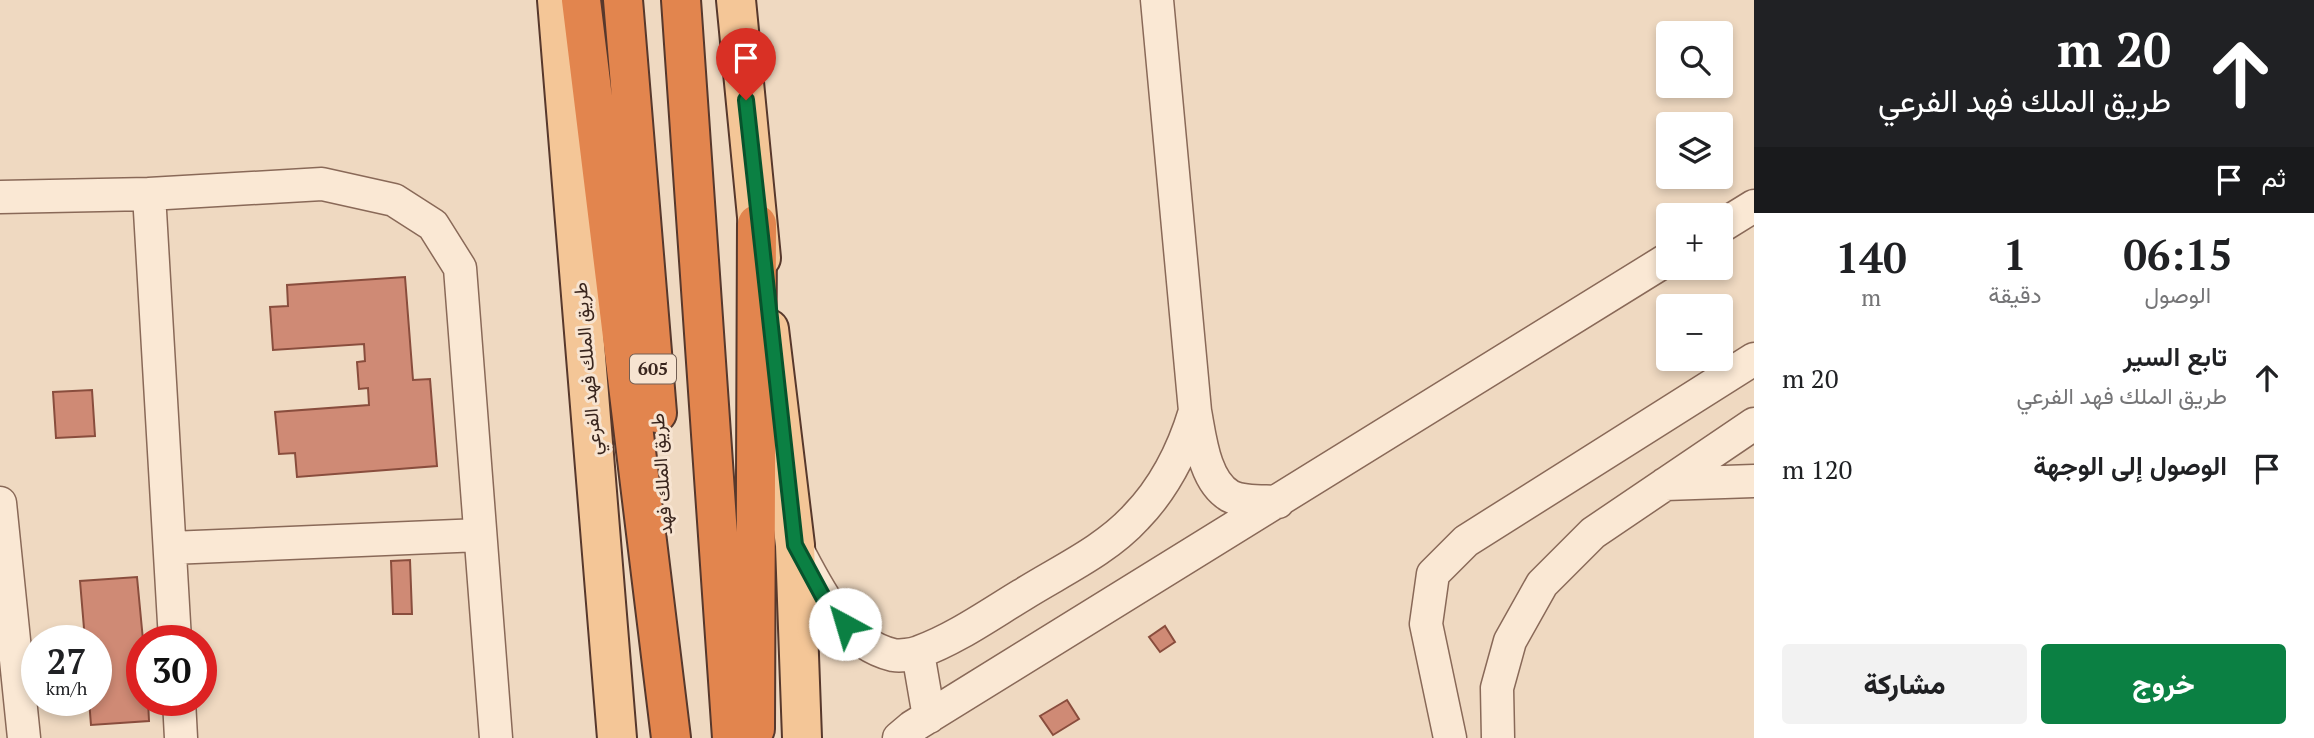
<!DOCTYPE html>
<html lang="ar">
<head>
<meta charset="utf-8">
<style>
  :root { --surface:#fff; --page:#f2f2f2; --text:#202124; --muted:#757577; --accent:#0b8043 }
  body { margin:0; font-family:"PT Serif",Vazirmatn,serif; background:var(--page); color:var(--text); direction:rtl; height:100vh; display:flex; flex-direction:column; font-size:26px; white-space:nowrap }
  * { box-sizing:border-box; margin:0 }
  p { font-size:23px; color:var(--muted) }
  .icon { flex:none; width:38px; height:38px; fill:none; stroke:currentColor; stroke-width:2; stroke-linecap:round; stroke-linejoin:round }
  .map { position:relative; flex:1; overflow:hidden; direction:ltr }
  .sheet { display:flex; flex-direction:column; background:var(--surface); width:560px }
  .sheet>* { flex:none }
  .guide { background:#202124; color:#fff; overflow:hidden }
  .controls { position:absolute; left:1656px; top:21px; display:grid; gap:14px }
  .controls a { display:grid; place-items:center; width:77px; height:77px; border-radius:7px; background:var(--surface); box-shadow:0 4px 10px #0003; font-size:35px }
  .speed { position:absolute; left:21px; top:625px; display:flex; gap:14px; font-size:35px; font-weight:700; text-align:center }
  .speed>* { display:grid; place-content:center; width:91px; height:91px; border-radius:50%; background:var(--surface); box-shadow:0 4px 10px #0003; line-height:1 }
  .speed small { font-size:18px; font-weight:400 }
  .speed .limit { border:10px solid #d22; background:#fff; color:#111 }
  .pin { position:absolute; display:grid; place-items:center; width:60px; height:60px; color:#fff; margin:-72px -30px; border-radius:50% 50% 50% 0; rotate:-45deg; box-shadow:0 0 7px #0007 }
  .pin .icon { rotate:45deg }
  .me { position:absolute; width:77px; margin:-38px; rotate:321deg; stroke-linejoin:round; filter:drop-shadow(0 0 5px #0008) }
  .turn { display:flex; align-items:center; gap:24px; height:147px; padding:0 28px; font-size:32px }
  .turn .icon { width:91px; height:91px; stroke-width:2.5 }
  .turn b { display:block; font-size:49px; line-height:60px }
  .then { display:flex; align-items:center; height:66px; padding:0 28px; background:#0003; gap:14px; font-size:26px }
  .eta { display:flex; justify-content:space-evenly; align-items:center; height:119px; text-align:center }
  .eta b { font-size:42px; font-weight:800; line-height:49px }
  .cta { display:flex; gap:14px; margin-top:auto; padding:14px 28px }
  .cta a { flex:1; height:80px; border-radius:7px; background:var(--accent); color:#fff; font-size:28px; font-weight:800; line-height:80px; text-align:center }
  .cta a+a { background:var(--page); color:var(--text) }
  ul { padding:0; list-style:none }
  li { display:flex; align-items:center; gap:21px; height:91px; padding:0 28px }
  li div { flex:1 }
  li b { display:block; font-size:26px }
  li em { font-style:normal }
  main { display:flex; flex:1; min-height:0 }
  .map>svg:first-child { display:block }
</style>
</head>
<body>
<main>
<section class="sheet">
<div class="guide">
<div class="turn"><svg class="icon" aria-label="ahead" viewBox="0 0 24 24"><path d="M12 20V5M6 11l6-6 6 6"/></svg><div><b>20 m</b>طريق الملك فهد الفرعي</div></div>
<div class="then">ثم<svg class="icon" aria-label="arrive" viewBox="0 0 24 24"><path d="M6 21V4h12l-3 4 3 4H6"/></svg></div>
</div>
<div class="eta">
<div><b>06:15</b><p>الوصول</p></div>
<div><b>1</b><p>دقيقة</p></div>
<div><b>140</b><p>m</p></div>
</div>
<ul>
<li><svg class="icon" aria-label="ahead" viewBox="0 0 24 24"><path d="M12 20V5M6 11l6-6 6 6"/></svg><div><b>تابع السير</b><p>طريق الملك فهد الفرعي</p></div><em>20 m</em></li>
<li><svg class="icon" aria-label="arrive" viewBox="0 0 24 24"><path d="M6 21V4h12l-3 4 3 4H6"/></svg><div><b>الوصول إلى الوجهة</b></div><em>120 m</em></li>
</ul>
<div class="cta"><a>خروج</a><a>مشاركة</a></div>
</section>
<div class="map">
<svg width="1754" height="738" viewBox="0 0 1754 738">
  <rect width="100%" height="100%" fill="#efd9c1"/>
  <!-- building -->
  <path fill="#cf8a75" stroke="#894d3d" stroke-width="2" d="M405,277l8,103 17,-1 7,87 -140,11 -2,-24 -16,1 -4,-42 94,-7 -1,-17 -9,1 -2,-27 8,-1 -1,-17 -91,6 -3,-43 18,-1 -1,-21z
    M92,390l3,46 -39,2 -3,-46z
    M410,560l2,54h-19l-2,-53z
    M137,577l6,63 -1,60h6l1,21 -58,4 -2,-25h7v-60h-11l-5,-59z
    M1165,626l10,16 -15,10 -11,-15z
    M1067,700l12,19 -26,16 -13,-19z"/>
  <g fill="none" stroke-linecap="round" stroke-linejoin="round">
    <defs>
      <path id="minor" d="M1157,0l38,411c5,26 9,70 35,85 13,7 34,5 48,6
        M149,194l26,446
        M0,197l149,-3 173,-10 72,16 39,25 27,43 36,470
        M1720,227l34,-21
        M1665,484l89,-3
        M0,503l24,235
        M796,547c22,42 47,96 97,108 7,1 19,0 26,-3 36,-13 70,-37 103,-57 38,-24 83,-44 114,-78 29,-30 47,-66 59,-106
        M170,548l310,-13
        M918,653l11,64
        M179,700l2,38
        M899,738l13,-11 756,-468
        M1450,738l-24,-114 7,-50 33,-33 288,-182
        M1498,738l-1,-50 13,-47 32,-57 51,-51 161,-109"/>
      <path id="major" d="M557,0l60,738
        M736,0l25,258
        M769,329l26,216 7,193"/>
      <path id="highway" d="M581,0l90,738
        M623,0l34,413
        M681,0l51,738
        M755,729l2,-505"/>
    </defs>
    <!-- minor casing -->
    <use href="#minor" stroke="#896958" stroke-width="35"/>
    <!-- major casing -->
    <use href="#major" stroke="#57382c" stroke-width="42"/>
    <!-- highway casing -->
    <use href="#highway" stroke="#57382c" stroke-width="42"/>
    <!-- minor -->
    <use href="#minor" stroke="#fae8d4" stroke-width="32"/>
    <!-- major -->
    <use href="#major" stroke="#f4c697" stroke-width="38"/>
    <!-- highway -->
    <use href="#highway" stroke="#e2854e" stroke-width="38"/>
  </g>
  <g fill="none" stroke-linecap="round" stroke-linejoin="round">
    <defs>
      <path id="route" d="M746,100l49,445 28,52 22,27"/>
    </defs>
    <!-- route casing -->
    <use href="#route" stroke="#07532c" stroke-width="18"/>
    <!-- route -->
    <use href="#route" stroke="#0b8043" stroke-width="12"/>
  </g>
  <g text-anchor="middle" stroke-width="6" stroke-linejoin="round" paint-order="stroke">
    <!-- shield labels -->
    <rect fill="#f7e4d1" stroke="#725e53" stroke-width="2" x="630" y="354.5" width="46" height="29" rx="5"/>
    <g font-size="18" font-weight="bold" fill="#39251d">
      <text x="653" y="375">605</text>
    </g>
    <!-- street labels -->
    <g font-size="19" fill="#39251d" stroke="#f7e4d1">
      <text transform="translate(587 369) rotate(-95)" y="7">طريق الملك فهد الفرعي</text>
      <text transform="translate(661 474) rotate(-94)" y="7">طريق الملك فهد</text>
    </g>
  </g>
</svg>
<div class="controls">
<a><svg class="icon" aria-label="search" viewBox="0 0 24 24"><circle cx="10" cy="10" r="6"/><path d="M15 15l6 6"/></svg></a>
<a><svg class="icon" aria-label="layers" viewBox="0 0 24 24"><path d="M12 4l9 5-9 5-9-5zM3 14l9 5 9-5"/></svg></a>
<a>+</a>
<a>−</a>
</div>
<div class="speed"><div>27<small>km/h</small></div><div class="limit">30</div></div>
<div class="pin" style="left:746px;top:100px;background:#d93025"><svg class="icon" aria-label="arrive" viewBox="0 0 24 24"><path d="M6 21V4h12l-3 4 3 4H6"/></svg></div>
<svg class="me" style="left:845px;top:624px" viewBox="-20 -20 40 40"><circle r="19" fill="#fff"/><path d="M0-13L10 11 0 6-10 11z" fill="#0b8043"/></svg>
</div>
</main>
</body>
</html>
